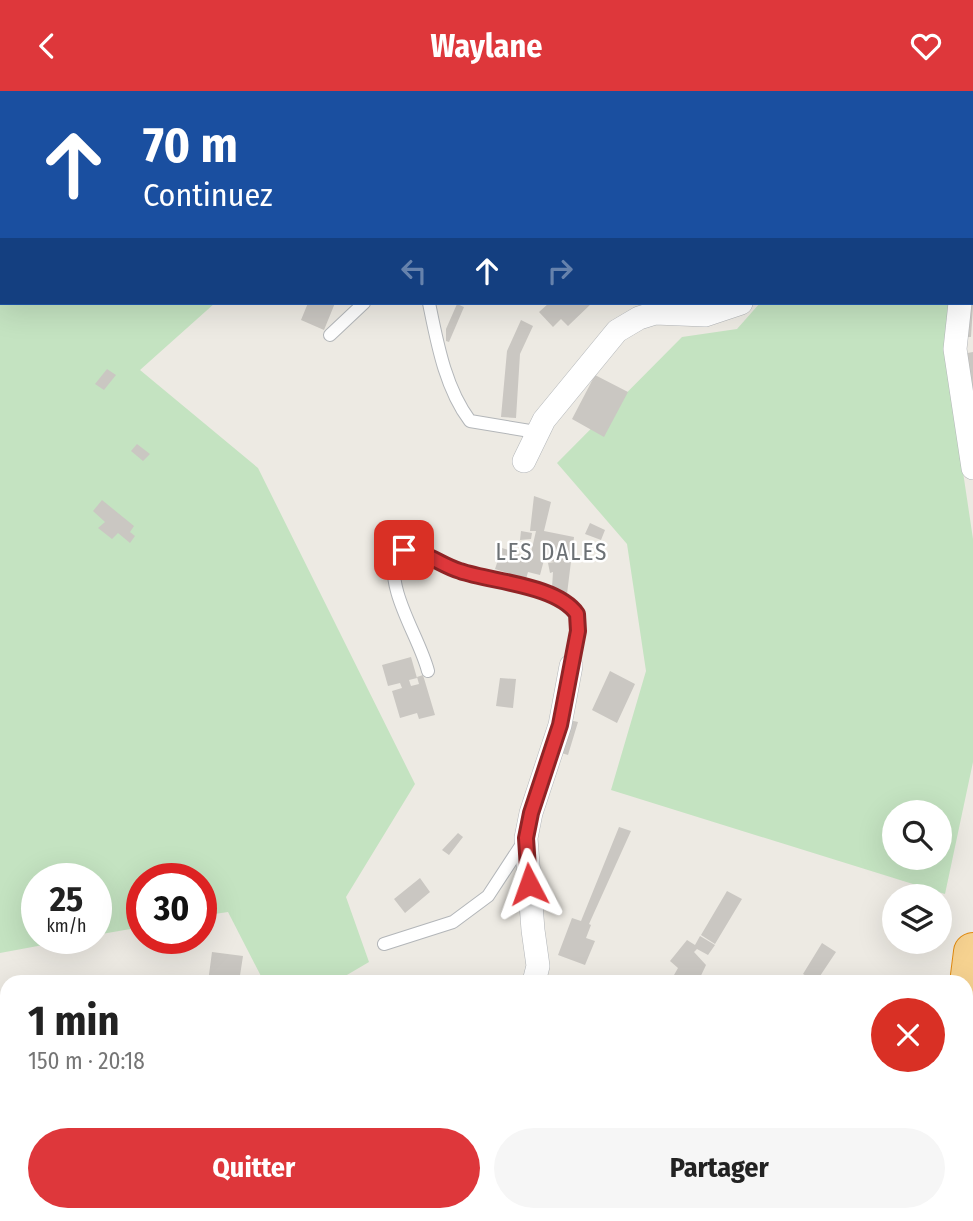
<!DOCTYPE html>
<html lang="fr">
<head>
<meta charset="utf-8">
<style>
  :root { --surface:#fff; --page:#f6f6f6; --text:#222; --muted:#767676; --accent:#de373b }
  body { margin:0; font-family:"Fira Sans Condensed",sans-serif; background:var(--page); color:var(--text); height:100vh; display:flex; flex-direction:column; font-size:26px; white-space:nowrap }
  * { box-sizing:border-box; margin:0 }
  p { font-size:23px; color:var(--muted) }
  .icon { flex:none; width:38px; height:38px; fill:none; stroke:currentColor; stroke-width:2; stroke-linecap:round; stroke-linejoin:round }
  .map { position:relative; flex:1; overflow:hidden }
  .details { position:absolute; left:0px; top:884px; width:973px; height:247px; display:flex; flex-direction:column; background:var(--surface); border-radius:21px 21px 0 0; box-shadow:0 7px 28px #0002 }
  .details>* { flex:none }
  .top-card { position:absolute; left:0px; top:0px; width:973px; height:214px; box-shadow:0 7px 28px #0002; background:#1a4fa0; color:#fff; overflow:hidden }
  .buttons { position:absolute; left:882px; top:709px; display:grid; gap:14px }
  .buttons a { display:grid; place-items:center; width:70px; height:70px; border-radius:50%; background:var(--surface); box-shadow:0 7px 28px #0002; font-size:35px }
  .speed { position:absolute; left:21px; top:772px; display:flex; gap:14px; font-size:35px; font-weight:700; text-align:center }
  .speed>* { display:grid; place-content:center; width:91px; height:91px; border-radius:50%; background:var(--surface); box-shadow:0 7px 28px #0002; line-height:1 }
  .speed small { font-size:18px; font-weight:400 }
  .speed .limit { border:10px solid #d22; background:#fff; color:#111 }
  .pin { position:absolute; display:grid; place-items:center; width:60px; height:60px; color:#fff; margin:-30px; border-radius:14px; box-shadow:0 4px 10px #0006 }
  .me { position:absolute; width:77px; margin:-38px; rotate:356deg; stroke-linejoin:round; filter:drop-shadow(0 0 5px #0008) }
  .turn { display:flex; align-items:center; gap:24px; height:147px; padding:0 28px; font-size:32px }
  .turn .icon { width:91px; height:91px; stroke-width:2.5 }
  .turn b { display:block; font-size:49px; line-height:60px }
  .lanes { display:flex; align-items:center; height:66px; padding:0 28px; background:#0003; justify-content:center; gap:35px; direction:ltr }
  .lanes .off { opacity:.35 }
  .round { display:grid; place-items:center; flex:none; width:74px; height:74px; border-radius:37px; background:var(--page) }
  .summary { display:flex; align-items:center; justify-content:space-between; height:119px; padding:0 28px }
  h1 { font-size:42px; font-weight:700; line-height:52px }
  .primary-button { display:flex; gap:14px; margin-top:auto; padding:14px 28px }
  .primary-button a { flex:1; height:80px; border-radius:42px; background:var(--accent); color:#fff; font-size:28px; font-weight:700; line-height:80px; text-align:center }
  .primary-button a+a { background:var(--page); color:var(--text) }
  header { display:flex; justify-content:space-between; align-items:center; height:91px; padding:0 28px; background:var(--accent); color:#fff; font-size:32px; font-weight:700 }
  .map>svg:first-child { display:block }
</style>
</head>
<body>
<header><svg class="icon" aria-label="back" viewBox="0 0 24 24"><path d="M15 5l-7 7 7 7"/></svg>Waylane<svg class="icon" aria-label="heart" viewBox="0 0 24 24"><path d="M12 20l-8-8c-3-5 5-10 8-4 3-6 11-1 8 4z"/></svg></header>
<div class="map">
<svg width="973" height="1130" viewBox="0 0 973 1130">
  <rect width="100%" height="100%" fill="#edeae3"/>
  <!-- green -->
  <path fill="#c4e3c1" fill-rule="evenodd" d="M0,0l156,2h-154v210h213l-75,67 118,98 157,316 -69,113 23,65 -34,20h-71l-36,-70 -27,4v-37h-59v48l-46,8v-56h-59v59h44l-81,15z
    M760,212h196l-10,55 27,181v223l-28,132 -334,-104 35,-119 -19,-127 -70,-81 125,-126 55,-8zM894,721h46v45h-46z"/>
  <!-- building -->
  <path fill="#cac7c2" d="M308,212h27l-11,27 -23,-10z
    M549,212h43l-24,23 -7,-7 -8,8 -14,-15z
    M963,212l10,2 -2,32h-11z
    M457,213l7,3 -15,35 -3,-1v-12z
    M521,229l12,6 -13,28 -4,64 -15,-1 6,-66z
    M973,261v44l-11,-42z
    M107,278l9,6 -12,15 -9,-6z
    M595,284l33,17 -24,45 -32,-18z
    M137,353l13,10 -7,7 -12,-10z
    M534,405l17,6 -7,29 30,6 -7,57 -15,-6 1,-16 -3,1 -2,-10 7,-1 -11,-2 -4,15 -12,-3 -2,7 -31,-10 7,-21 28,9 6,-26h-6z
    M102,409l32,26 -4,6 5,4 -5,7 -12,-10 -6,6 -14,-11 7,-6 -12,-11z
    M590,432l15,7 -4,10 -16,-6z
    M521,440l11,2 -1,6 -11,1z
    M411,566l6,21 -8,2 2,6 8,-2 -2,-7 6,-2 12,40 -16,4 -2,-6 -17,5 -8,-27 10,-3 -2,-5 -12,3 -6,-21z
    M610,580l25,13 -18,39 -25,-13z
    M500,587l16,1 -3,29 -17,-2z
    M565,628l13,3 -10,33 -13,-4z
    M619,736l12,4 -42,93 2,1 -5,13 9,3 -10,24 -27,-10 14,-37 9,3z
    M458,742l5,4 -14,18 -7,-5z
    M420,787l10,14 -25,21 -11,-14z
    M727,800l15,8 -27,45 -14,-9z
    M700,845l15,9 -7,10 -11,-6 -3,3 12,13 -8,17h-28l8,-14 -8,-7 17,-21 8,5z
    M822,852l14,9 -20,30 -13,-8z
    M212,861l31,4 -4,26h-31z
    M0,985h7v30h-7z
    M305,1124h21l-13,6h-7z
    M836,1124h50l-5,6h-49z"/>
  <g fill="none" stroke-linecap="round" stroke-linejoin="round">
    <defs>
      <path id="service" d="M429,212c8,39 16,85 41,118l66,11
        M330,244l34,-32
        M428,580c-9,-35 -42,-79 -33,-118 8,-3 13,-4 21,-2 16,4 29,16 45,21 24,7 103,18 115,41 8,14 -2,38 -5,53
        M384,853l69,-22 35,-26 36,-55
        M0,1087l7,-11
        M387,1124l4,6"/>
      <path id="minor" d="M931,2l8,-2
        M971,147l2,-10
        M960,212l-5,46 18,119
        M524,370l20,-41 73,-89 22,-13 16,-5 50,2 36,-12
        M534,891l4,-16 -5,-36 -7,-92 5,-25 29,-88 11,-59
        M542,1130l3,-6
        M781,1130l4,-6"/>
      <path id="motorway" d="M966,916l7,-55
        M950,1130v-6"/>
    </defs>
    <!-- service casing -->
    <use href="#service" stroke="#b3b6b9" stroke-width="14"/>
    <!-- minor casing -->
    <use href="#minor" stroke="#b3b6b9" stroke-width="24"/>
    <!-- motorway casing -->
    <use href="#motorway" stroke="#e28a0e" stroke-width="40"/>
    <!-- service -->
    <use href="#service" stroke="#fff" stroke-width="12"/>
    <!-- minor -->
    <use href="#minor" stroke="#fff" stroke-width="23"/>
    <!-- motorway -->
    <use href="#motorway" stroke="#f6d290" stroke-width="38"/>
  </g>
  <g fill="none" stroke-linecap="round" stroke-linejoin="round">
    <defs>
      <path id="route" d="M404,459c22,1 36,15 56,21 32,11 97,14 117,43l1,17 -18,94 -29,88 -5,25 3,46"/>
    </defs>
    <!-- route casing -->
    <use href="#route" stroke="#902426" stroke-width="18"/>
    <!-- route -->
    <use href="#route" stroke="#de373b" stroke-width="12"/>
  </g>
  <g text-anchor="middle" stroke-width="5" stroke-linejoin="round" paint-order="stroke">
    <!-- neighbourhood labels -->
    <g font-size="23" letter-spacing="2" fill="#6c7175" stroke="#fff">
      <text x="552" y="469">LES DALES</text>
    </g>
  </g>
</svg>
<div class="buttons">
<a><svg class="icon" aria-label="search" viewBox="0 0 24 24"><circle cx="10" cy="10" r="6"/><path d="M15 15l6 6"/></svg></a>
<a><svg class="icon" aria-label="layers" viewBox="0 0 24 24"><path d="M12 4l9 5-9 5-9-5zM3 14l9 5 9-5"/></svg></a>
</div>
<div class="speed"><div>25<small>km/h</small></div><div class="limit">30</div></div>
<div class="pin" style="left:404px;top:459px;background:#d93025"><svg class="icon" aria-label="arrive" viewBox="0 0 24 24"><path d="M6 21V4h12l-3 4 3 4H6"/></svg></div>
<svg class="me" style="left:529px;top:793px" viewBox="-20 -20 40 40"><path d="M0-17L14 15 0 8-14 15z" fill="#de373b" stroke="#fff" stroke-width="4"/></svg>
<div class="top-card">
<div class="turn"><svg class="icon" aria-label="ahead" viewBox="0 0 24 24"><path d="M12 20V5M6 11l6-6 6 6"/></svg><div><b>70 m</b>Continuez</div></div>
<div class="lanes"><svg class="icon off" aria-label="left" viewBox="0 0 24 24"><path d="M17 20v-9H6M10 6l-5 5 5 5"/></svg><svg class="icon" aria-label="ahead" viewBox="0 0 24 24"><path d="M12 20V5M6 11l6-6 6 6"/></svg><svg class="icon off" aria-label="right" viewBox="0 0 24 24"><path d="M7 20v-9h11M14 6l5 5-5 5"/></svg></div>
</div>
<section class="details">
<div class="summary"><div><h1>1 min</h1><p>150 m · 20:18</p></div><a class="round" style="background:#d93025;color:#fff"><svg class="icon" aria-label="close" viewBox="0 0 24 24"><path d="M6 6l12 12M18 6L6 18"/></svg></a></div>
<div class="primary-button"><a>Quitter</a><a>Partager</a></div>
</section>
</div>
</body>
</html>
